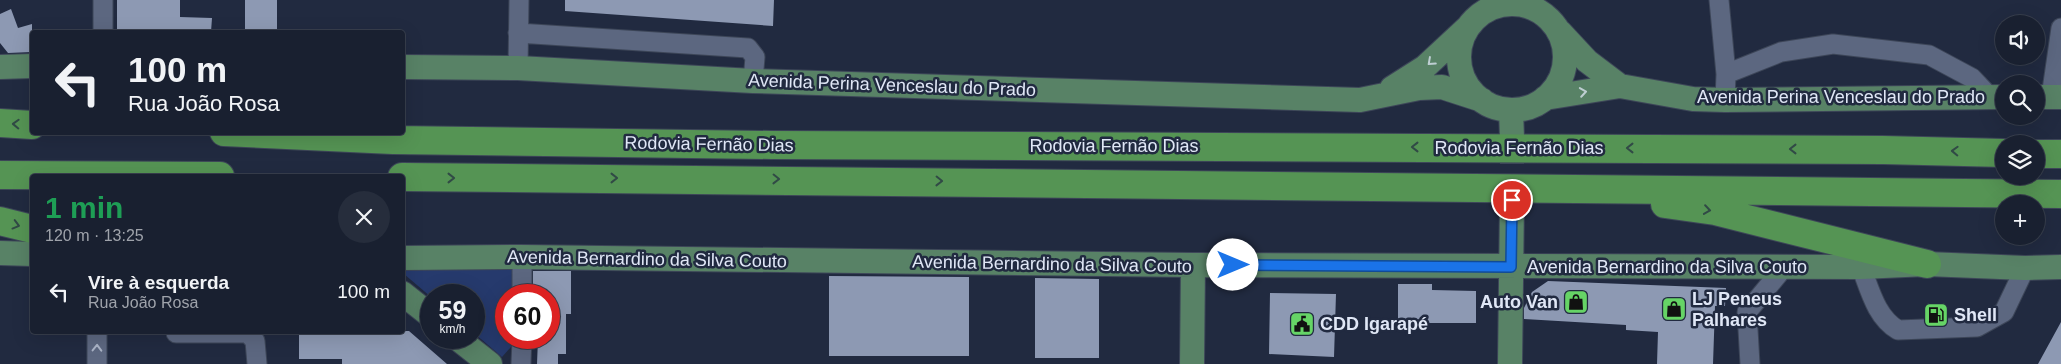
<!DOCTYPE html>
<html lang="pt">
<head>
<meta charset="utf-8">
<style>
  :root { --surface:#192030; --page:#262d3c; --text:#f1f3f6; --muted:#9fa3ab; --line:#373e4c }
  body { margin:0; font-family:Helvetica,sans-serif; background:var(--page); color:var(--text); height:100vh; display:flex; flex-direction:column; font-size:19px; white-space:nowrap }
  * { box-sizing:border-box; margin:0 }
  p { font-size:16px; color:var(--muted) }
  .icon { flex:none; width:28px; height:28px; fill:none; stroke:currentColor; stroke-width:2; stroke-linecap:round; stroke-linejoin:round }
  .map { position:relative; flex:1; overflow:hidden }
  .side { position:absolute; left:30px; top:174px; width:375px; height:160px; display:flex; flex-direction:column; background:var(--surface); border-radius:5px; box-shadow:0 5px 20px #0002,0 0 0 1px var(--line) }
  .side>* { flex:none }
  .banner { position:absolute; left:30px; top:30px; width:375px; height:105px; border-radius:5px; box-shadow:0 5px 20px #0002,0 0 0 1px var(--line); background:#192030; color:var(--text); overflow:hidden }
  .buttons { position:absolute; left:1995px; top:15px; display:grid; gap:10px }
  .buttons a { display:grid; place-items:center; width:50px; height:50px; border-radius:50%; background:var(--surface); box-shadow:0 5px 20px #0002,0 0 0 1px var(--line); font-size:25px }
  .speed { position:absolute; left:420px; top:284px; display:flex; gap:10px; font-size:25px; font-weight:700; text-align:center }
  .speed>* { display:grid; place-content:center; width:65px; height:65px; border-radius:50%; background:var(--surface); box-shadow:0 5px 20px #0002,0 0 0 1px var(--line); line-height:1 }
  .speed small { font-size:12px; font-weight:400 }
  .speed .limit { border:8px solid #d22; background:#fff; color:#111 }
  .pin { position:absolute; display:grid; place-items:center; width:42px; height:42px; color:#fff; margin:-21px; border:2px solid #fff; border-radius:50%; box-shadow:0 1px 5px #0007 }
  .me { position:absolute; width:55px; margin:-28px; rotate:90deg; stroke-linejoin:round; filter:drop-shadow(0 0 4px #0008) }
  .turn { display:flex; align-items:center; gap:18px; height:105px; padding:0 15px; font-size:22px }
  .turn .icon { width:65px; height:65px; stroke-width:2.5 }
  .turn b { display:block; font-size:35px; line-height:42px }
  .round { display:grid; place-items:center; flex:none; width:52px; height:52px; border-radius:26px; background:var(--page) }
  .summary { display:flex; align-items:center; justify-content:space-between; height:85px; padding:0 15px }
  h1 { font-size:30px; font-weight:700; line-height:38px; color:#1e9e55 }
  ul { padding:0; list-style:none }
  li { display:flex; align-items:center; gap:15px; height:65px; padding:0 15px }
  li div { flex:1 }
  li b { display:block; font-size:19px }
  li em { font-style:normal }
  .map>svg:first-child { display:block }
</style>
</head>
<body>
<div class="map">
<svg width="2061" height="364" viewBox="0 0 2061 364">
  <rect width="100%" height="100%" fill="#212a40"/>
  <!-- green -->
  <path fill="#263a6d" d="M408,265l104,4v26h-6v43h6l-1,9 -9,10 -28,-24v-38h-43v2l-27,-23z"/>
  <!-- building -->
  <path fill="#8d99b3" d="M117,0h63v17l32,1 -1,14h-94z
    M245,0h32v32h-32z
    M565,0h209l-1,26 -208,-15z
    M11,9l7,19 14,-4v28l-24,1 -8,-10v-29z
    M533,271h38v43h-5v40h-8v10h-21l1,-26h11v-43h-16z
    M829,276l140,1v79h-140z
    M1035,278l64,1v79h-64z
    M1548,281l178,7 -1,18h-10l-2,58h-56l1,-32 -32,-2v-5l-102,-6v-11l8,-16z
    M1398,284h34v6l44,1v32h-78z
    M1270,293l66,1 -2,63 -65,-3z
    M2061,322v42h-23z
    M299,331h110l38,33h-105v-5h-43z"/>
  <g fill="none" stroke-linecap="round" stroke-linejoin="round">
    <!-- major-tunnel -->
    <path stroke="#3e465b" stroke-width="24" stroke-dasharray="24 12" stroke-linecap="butt" d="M1512,200v-62"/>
    <defs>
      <path id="minor" d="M103,0v32
        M1719,0l7,74 -1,26
        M518,33l230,15 7,9 -2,24
        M518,68l1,-68
        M1726,74l55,-22 52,-8 96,11 43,23 17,18
        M2051,97l10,-69
        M1861,267c9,23 15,50 37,63l79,-3 27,-15 21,-44
        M522,295v-38
        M176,333h72l7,8 2,23
        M97,364v-33
        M521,364l1,-26
        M1750,364l-3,-52 38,-46"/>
      <path id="major" d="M1459 57a53 53 0 1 1 106 0a53 53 0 1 1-106 0Z
        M1560,32l27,29 33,25
        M0,67l32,-1
        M402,67l116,1 235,13 607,19 59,-12 23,-1 40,13
        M1392,88l33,-21 42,-39
        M2036,97h25
        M1545,98l75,-12 73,13 32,1 279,-3
        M1511,110l1,28
        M0,253l32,1
        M402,258l120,-1 671,8 668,2 66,-3 98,4 36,-1
        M402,293l29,23
        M457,338l33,26
        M1192,364l1,-99
        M1510,364l2,-164"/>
      <path id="highway" d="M0,123l32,2
        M224,132l169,8 379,5 1111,5 121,3
        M2036,154h25
        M0,175l220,1
        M402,177l1659,17
        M1665,204l50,7 212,53
        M0,221l32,8"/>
    </defs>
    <!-- minor casing -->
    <use href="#minor" stroke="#3d4658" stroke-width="21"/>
    <!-- major casing -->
    <use href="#major" stroke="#3d4658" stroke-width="26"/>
    <!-- highway casing -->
    <use href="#highway" stroke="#3d4658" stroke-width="30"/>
    <!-- minor -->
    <use href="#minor" stroke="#5c6780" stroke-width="19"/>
    <!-- major -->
    <use href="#major" stroke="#588266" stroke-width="24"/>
    <!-- highway -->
    <use href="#highway" stroke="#559454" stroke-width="28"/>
  </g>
  <!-- one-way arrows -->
  <defs><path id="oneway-chevron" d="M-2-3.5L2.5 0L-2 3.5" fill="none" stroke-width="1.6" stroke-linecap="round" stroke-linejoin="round" transform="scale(1.25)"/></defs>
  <g stroke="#beced2">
    <use href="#oneway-chevron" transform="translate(1431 62) rotate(138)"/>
    <use href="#oneway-chevron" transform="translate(1583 92) rotate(-9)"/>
  </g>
  <g stroke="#314a46">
    <use href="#oneway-chevron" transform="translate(16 124) rotate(-178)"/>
    <use href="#oneway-chevron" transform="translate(1415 147) rotate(-180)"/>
    <use href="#oneway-chevron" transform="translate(1630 148) rotate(-180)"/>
    <use href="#oneway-chevron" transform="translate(1793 149) rotate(-180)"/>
    <use href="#oneway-chevron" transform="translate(1955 151) rotate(-178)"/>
    <use href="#oneway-chevron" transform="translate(451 178)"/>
    <use href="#oneway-chevron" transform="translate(614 178)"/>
    <use href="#oneway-chevron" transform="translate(776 179) rotate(1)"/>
    <use href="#oneway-chevron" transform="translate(939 181) rotate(1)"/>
    <use href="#oneway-chevron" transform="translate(1707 210) rotate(8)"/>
    <use href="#oneway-chevron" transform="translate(16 225) rotate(15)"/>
  </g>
  <use stroke="#abb4c7" href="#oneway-chevron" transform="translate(97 348) rotate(-89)"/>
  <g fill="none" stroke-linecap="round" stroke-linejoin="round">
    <defs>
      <path id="route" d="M1233,265l278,2 1,-67"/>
    </defs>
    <!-- route casing -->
    <use href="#route" stroke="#114b97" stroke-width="12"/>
    <!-- route -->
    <use href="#route" stroke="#1a73e8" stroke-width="9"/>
  </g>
  <!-- icons -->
  <defs>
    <symbol id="shop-square" viewBox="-11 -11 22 22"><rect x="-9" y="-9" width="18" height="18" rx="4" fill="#66d466" stroke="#212a40"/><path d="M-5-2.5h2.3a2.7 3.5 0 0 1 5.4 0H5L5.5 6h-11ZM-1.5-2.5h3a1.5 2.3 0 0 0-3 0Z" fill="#111"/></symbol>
    <symbol id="fuel-square" viewBox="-11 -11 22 22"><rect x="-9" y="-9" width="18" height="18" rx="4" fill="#66d466" stroke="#212a40"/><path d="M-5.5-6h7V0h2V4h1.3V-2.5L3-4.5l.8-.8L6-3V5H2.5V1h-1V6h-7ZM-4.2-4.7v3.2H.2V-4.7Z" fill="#111"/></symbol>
    <symbol id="civic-square" viewBox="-11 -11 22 22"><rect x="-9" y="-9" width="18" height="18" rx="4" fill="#66d466" stroke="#212a40"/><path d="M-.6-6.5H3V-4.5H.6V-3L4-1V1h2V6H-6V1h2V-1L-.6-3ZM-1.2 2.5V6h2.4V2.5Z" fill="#111"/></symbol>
  </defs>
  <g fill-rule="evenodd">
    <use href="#shop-square" x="1562" y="288" width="28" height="28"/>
    <use href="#shop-square" x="1660" y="295" width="28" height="28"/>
    <use href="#fuel-square" x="1922" y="301" width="28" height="28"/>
    <use href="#civic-square" x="1288" y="310" width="28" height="28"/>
  </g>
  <g text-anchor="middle" stroke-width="5" stroke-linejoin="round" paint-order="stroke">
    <!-- street labels -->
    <g font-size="18" fill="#e0e7f6" stroke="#212a40">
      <text transform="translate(892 85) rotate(2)" y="6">Avenida Perina Venceslau do Prado</text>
      <text x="1841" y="103">Avenida Perina Venceslau do Prado</text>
      <text transform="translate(709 144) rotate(1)" y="6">Rodovia Fernão Dias</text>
      <text x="1114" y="152">Rodovia Fernão Dias</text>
      <text x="1519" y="154">Rodovia Fernão Dias</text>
      <text transform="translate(647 259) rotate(1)" y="6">Avenida Bernardino da Silva Couto</text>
      <text transform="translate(1052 264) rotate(1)" y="6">Avenida Bernardino da Silva Couto</text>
      <text x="1667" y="273">Avenida Bernardino da Silva Couto</text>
    </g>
    <!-- poi labels -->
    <g font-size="18" font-weight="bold" fill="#e0e7f6" stroke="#212a40" text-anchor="start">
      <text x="1692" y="305">LJ Peneus<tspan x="1692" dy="21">Palhares</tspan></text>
      <text x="1558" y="308" text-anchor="end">Auto Van</text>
      <text x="1954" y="321">Shell</text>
      <text x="1320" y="330">CDD Igarapé</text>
    </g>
  </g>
</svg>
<div class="buttons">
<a><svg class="icon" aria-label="sound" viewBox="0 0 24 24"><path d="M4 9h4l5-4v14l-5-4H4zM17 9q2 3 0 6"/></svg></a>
<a><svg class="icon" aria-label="search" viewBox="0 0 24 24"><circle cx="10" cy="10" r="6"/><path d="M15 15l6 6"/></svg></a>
<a><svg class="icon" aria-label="layers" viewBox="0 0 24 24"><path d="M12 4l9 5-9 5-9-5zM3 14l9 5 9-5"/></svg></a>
<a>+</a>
</div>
<div class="speed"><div>59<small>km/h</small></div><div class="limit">60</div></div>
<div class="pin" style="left:1512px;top:200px;background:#d93025"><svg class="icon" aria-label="arrive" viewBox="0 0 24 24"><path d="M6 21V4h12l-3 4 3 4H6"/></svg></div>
<svg class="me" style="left:1233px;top:265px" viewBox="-20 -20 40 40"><circle r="19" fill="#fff"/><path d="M0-13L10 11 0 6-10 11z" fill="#1a73e8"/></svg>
<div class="banner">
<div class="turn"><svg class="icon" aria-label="left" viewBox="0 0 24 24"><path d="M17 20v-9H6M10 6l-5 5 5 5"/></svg><div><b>100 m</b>Rua João Rosa</div></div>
</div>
<section class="side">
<div class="summary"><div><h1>1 min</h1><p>120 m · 13:25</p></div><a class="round"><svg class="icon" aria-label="close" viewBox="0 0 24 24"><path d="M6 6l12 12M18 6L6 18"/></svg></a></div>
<ul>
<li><svg class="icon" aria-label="left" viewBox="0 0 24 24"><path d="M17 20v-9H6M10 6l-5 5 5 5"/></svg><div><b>Vire à esquerda</b><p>Rua João Rosa</p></div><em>100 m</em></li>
</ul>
</section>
</div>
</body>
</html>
